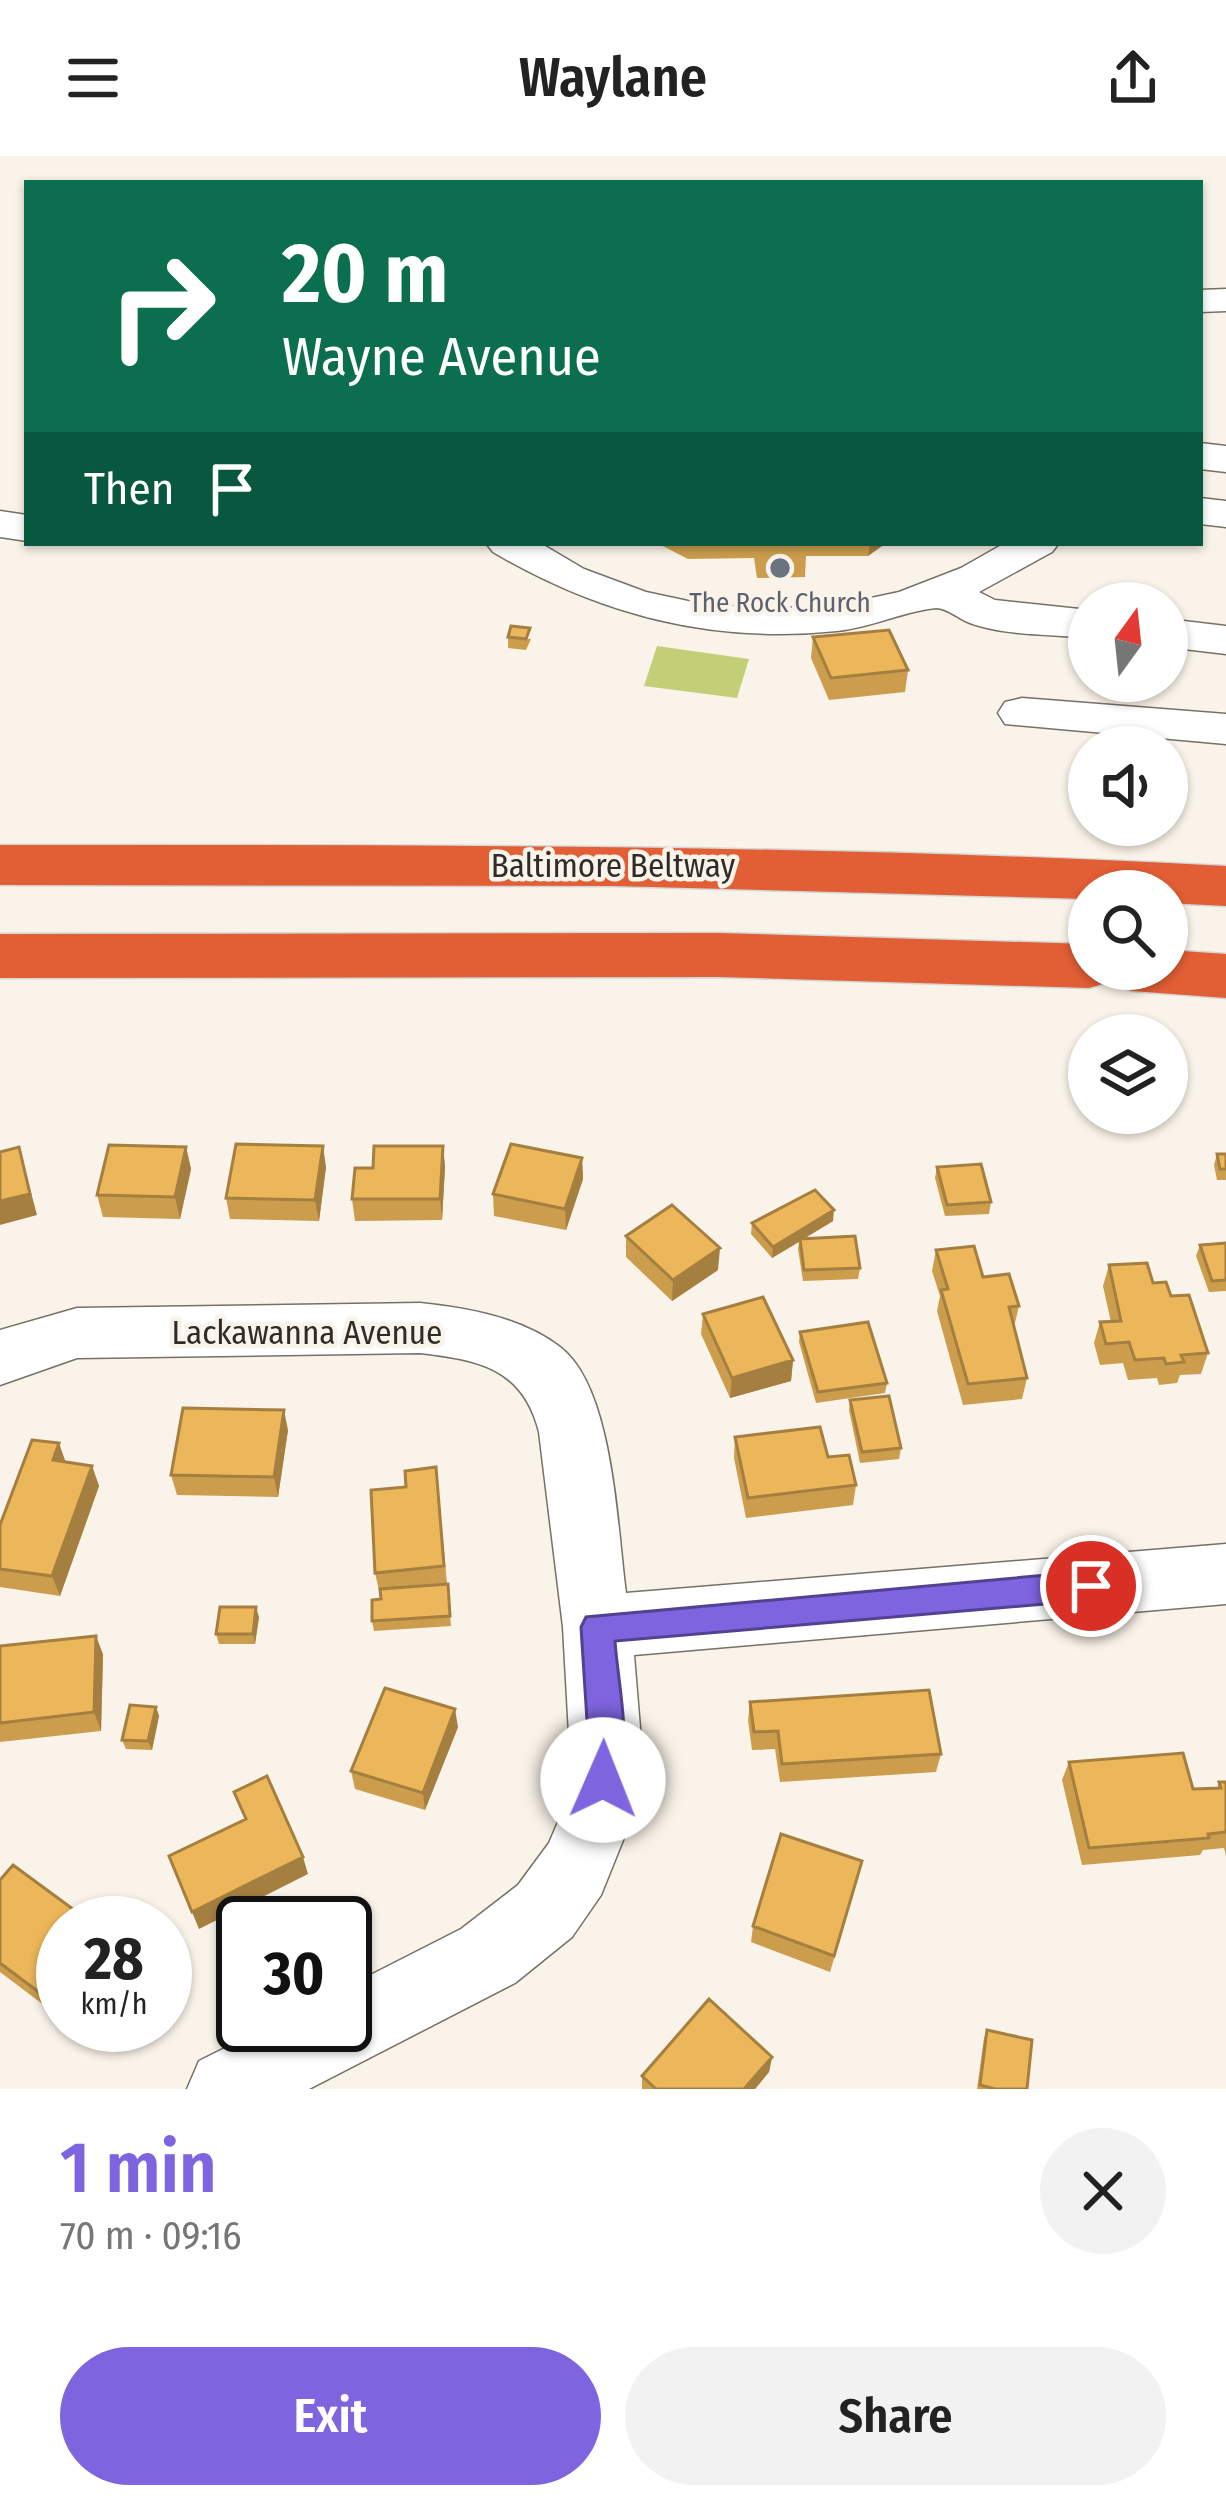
<!DOCTYPE html>
<html lang="en">
<head>
<meta charset="utf-8">
<style>
  :root { --surface:#fff; --page:#f2f2f2; --text:#222; --muted:#767676; --accent:#7f64df }
  body { margin:0; font-family:"Fira Sans Condensed",sans-serif; background:var(--page); color:var(--text); height:100vh; display:flex; flex-direction:column; font-size:45px; white-space:nowrap }
  * { box-sizing:border-box; margin:0 }
  p { font-size:39px; color:var(--muted) }
  .icon { flex:none; width:66px; height:66px; fill:none; stroke:currentColor; stroke-width:2; stroke-linecap:round; stroke-linejoin:round }
  .map { position:relative; height:1933px; overflow:hidden }
  .sheet { display:flex; flex-direction:column; background:var(--surface); flex:1 }
  .sheet>* { flex:none }
  .guide { position:absolute; left:24px; top:24px; width:1179px; height:366px; border-radius:0px; box-shadow:0 3px 9px #0004; background:#0b6e4f; color:#fff; overflow:hidden }
  .needle { width:78px; rotate:15deg }
  .buttons { position:absolute; left:1068px; top:426px; display:grid; gap:24px }
  .buttons a { display:grid; place-items:center; width:120px; height:120px; border-radius:50%; background:var(--surface); box-shadow:0 3px 9px #0004; font-size:60px }
  .speed { position:absolute; left:36px; top:1740px; display:flex; gap:24px; font-size:60px; font-weight:700; text-align:center }
  .speed>* { display:grid; place-content:center; width:156px; height:156px; border-radius:50%; background:var(--surface); box-shadow:0 3px 9px #0004; line-height:1 }
  .speed small { font-size:30px; font-weight:400 }
  .speed .limit { border:6px solid #111; border-radius:18px; background:#fff; color:#111 }
  .pin { position:absolute; display:grid; place-items:center; width:102px; height:102px; color:#fff; margin:-51px; border:6px solid #fff; border-radius:50%; box-shadow:0 3px 12px #0007 }
  .me { position:absolute; width:132px; margin:-66px; rotate:1deg; stroke-linejoin:round; filter:drop-shadow(0 0 9px #0008) }
  .turn { display:flex; align-items:center; gap:42px; height:252px; padding:0 60px; font-size:54px }
  .turn .icon { width:156px; height:156px; stroke-width:2.5 }
  .turn b { display:block; font-size:84px; line-height:102px }
  .then { display:flex; align-items:center; height:114px; padding:0 60px; background:#0003; gap:24px; font-size:45px }
  .round { display:grid; place-items:center; flex:none; width:126px; height:126px; border-radius:63px; background:var(--page) }
  .headline { display:flex; align-items:center; justify-content:space-between; height:204px; padding:0 60px }
  h1 { font-size:72px; font-weight:600; line-height:90px; color:var(--accent) }
  .cta { display:flex; gap:24px; margin-top:auto; padding:24px 60px }
  .cta a { flex:1; height:138px; border-radius:72px; background:var(--accent); color:#fff; font-size:48px; font-weight:600; line-height:138px; text-align:center }
  .cta a+a { background:var(--page); color:var(--text) }
  header { display:flex; justify-content:space-between; align-items:center; height:156px; padding:0 60px; background:var(--surface); font-size:54px; font-weight:600 }
  .map>svg:first-child { display:block }
</style>
</head>
<body>
<header><svg class="icon" aria-label="menu" viewBox="0 0 24 24"><path d="M4 6h16M4 12h16M4 18h16"/></svg>Waylane<svg class="icon" aria-label="share" viewBox="0 0 24 24"><path d="M12 15V3M7 8l5-5 5 5M5 13v7h14v-7"/></svg></header>
<div class="map">
<svg width="1226" height="1933" viewBox="0 0 1226 1933">
  <rect width="100%" height="100%" fill="#faf3e9"/>
  <!-- green -->
  <path fill="#c3cf76" d="M657,490l92,13 -12,39 -93,-12z"/>
  <g fill="none" stroke-linecap="round" stroke-linejoin="round">
    <defs>
      <path id="minor" d="M1226,133v22l-26,1v-22z
        M1200,287l26,3v26l-26,-3z
        M1200,342l26,3v26l-26,-3z
        M0,355l27,4v26l-27,-4z
        M486,387h54l44,26 62,23 56,12 70,5 71,-5 56,-12 62,-24 44,-25h54l-7,9 -73,40 16,8 94,10v28c-38,-4 -84,-2 -119,-15 -11,-4 -23,-15 -34,-15 -32,3 -66,20 -99,23 -125,13 -237,-16 -344,-79z
        M1167,463l59,7v28l-59,-7z
        M1022,542l204,16v30l-221,-20 -7,-11 7,-11z
        M420,1147c47,5 101,14 140,44 54,41 57,182 66,246l600,-49v60l-592,51 8,97 -6,56 -35,87 -29,42 -57,46 -206,106h-122l12,-28 72,-36h74v-37l116,-59 57,-44 31,-42 15,-35 6,-56 -7,-125 -24,-195c-16,-64 -60,-72 -119,-79l-343,5 -77,27v-55l77,-22z"/>
      <path id="highway" d="M0,689c409,0 817,-1 1226,21v40l-59,-3v-12h-78v8l-476,-13 -613,-1z
        M718,777l371,11v25h78v-19l59,4v44l-94,-7 -23,-9 -20,6 -371,-11 -718,1v-44z"/>
    </defs>
    <!-- minor casing -->
    <use href="#minor" stroke="#767066" stroke-width="3"/>
    <!-- highway casing -->
    <use href="#highway" stroke="#d5d5d4" stroke-width="3"/>
    <!-- minor -->
    <use href="#minor" fill="#fff" fill-rule="evenodd"/>
    <!-- highway -->
    <use href="#highway" fill="#e25e35" fill-rule="evenodd"/>
  </g>
  <!-- wall -->
  <path fill="#cb9d4d" d="M657,387h229l-18,13h-62l-1,21 -48,1 -3,-20 -66,1z
    M508,481l23,2 -5,11 -18,-2z
    M813,481l95,33 -3,22 -76,8 -18,-42z
    M443,990l2,21 -3,53 -87,1 -3,-22z
    M186,991l5,22 -11,50 -77,-2 -6,-22z
    M1217,998h9v26h-9l-3,-15z
    M582,1002l1,21 -17,51 -72,-14 -1,-22z
    M326,1011l-7,54 -89,-2 -4,-21z
    M937,1011l54,35 -2,12 -44,2 -10,-38z
    M833,1065l-28,17 55,30 -2,11 -55,2 -5,-32 1,-7 -27,16 -21,-24 1,-11z
    M626,1080l92,34 -46,31 -46,-44z
    M1226,1087v48l-17,1 -13,-36 4,-11z
    M936,1094l83,56 -5,21 13,51 -5,21 -59,6 -26,-94 3,-15 -8,-25z
    M1109,1109l44,18 18,13 37,57 -7,21 -21,1 -3,8 -18,2 -2,-7 -29,2 -5,-17 -23,2 -6,-22 6,-21h11l-8,-36z
    M703,1158l90,46 -2,21 -61,17 -29,-64z
    M800,1176l87,51 -2,10 -69,10 -17,-61z
    M850,1244l51,48 -2,11 -39,4 -11,-53z
    M288,1274l-10,67 -101,-2 -6,-20z
    M735,1281l93,20 28,28 -3,20 -107,13 -12,-60z
    M65,1306l27,4 7,20 -39,110 -60,-9v-62z
    M436,1311l15,159 -77,5 -2,-10 9,-22 -6,-26 31,-86z
    M259,1461l-4,27h-36l-3,-10z
    M0,1490l103,8 -2,77 -101,11z
    M750,1546l191,52 -5,18 -156,10 -5,-33 -23,1 -4,-30z
    M156,1551l3,9 -7,34 -26,-1 -4,-9z
    M458,1571l-33,83 -70,-21 -4,-18z
    M1069,1606l124,27 24,-1 2,-6h7v74l-2,-8 -21,2 -3,5 -118,10 -20,-85z
    M858,1722l-28,94 -79,-30 2,-16z
    M0,1724l63,43 -6,92 -57,-43z
    M987,1874l40,59h-50l7,-51z
    M772,1901l-3,15 -14,17h-113v-13z"/>
  <!-- shaded-wall -->
  <path fill="#a57f3f" d="M870,387h16l-18,13z
    M323,990l3,21 -7,54 -4,-21z
    M443,990l2,21 -3,53 -2,-21z
    M19,991l18,68 -37,10v-24z
    M186,991l5,22 -11,50 -5,-22z
    M582,1002l1,21 -17,51 -1,-21z
    M834,1054l-1,11 -61,37 1,-11z
    M720,1092l-2,22 -46,31 1,-21z
    M793,1204l-2,21 -61,17 2,-20z
    M284,1254l4,20 -10,67 -4,-20z
    M59,1287l7,20 -13,-3z
    M92,1310l7,20 -39,110 -8,-20z
    M256,1451l3,10 -4,27 -2,-10z
    M96,1480l7,18 -2,77 -7,-19z
    M156,1551l3,9 -7,34 -4,-9z
    M455,1553l3,18 -33,83 -2,-17z
    M303,1701l5,17 -109,55 -7,-17z
    M63,1781v26l-11,-14z
    M63,1826v26l-6,7 -9,-16z
    M772,1901l-3,15 -14,17h-11z"/>
  <!-- building -->
  <path fill="#ecb65a" stroke="#a57f3f" stroke-width="3" d="M511,470l19,2 -4,11 -18,-2z
    M889,474l19,40 -77,8 -18,-41z
    M236,988l87,2 -8,54 -89,-2z
    M511,988l71,14 -17,51 -72,-15z
    M109,989l77,2 -11,50 -78,-2z
    M374,990h69l-3,53h-88l3,-31h18z
    M19,991l11,47 -30,7v-49z
    M1217,998h9v15h-6z
    M981,1008l10,38 -44,3 -10,-38z
    M815,1034l19,20 -61,37 -21,-24z
    M672,1049l48,43 -47,32 -47,-44z
    M855,1080l5,32 -56,2 -4,-31z
    M1226,1087v37l-14,1 -12,-36z
    M974,1090l9,31 26,-3 10,32 -10,1 18,71 -59,6 -27,-94 7,-1 -12,-39z
    M1147,1107l6,20 13,-1 5,14 18,-1 19,58 -27,2 3,7 -18,2 -2,-6 -29,2 -6,-18 -23,2 -6,-22 21,-1 -12,-56z
    M763,1141l30,63 -61,18 -29,-64z
    M868,1166l19,61 -69,9 -18,-60z
    M889,1240l12,52 -39,4 -12,-52z
    M183,1252l101,2 -10,67 -103,-2z
    M820,1271l8,30 21,-2 7,30 -108,13 -13,-61z
    M32,1284l27,3 -6,17 39,6 -40,110 -52,-7v-44z
    M436,1311l8,99 -69,7 -4,-83 35,-3 -1,-16z
    M448,1428l2,32 -78,5v-21l9,-1 -1,-10z
    M220,1451h36l-3,27h-37z
    M96,1480l-2,76 -94,11v-77z
    M385,1532l70,21 -32,84 -72,-22z
    M929,1534l12,64 -159,10 -4,-33 -24,1 -4,-30z
    M130,1549l26,2 -8,34 -26,-1z
    M1183,1597l10,36 28,-1 -2,-6h7v50l-18,2 1,4 -120,10 -20,-86z
    M267,1620l36,81 -111,55 -23,-56 77,-37 -12,-27z
    M781,1678l81,27 -28,95 -81,-30z
    M13,1709l68,50 -7,8h-11v14l-11,12 11,9v24l-15,17 -48,-36v-83z
    M709,1843l63,58 -28,32h-88l-14,-13z
    M987,1874l45,10 -5,49h-32l-15,-4z"/>
  <!-- route -->
  <path fill="#7f64df" stroke="#534191" stroke-width="3" d="M1091,1415l12,4 5,11 -5,10 -12,4 -476,41c3,45 19,108 0,151l-12,4 -12,-4 -5,-12 3,-28 -8,-125 5,-10z"/>
  <!-- markers -->
  <circle fill="#6b7280" stroke="#faf3e9" stroke-width="4.5" cx="780" cy="412" r="12"/>
  <g text-anchor="middle" stroke-width="9" stroke-linejoin="round" paint-order="stroke">
    <!-- far-worship labels -->
    <g font-size="27" fill="#5b616d" stroke="#faf3e9">
      <text x="780" y="456">The Rock Church</text>
    </g>
    <!-- street labels -->
    <g font-size="33" fill="#2f2c28" stroke="#faf3e9">
      <text x="613" y="721">Baltimore Beltway</text>
      <text x="307" y="1188">Lackawanna Avenue</text>
    </g>
  </g>
</svg>
<div class="buttons">
<a><svg class="needle" viewBox="-14 -14 28 28"><path d="M0-13l5 13h-10z" fill="#e53935"/><path d="M0 13l5-13h-10z" fill="#767676"/></svg></a>
<a><svg class="icon" aria-label="sound" viewBox="0 0 24 24"><path d="M4 9h4l5-4v14l-5-4H4zM17 9q2 3 0 6"/></svg></a>
<a><svg class="icon" aria-label="search" viewBox="0 0 24 24"><circle cx="10" cy="10" r="6"/><path d="M15 15l6 6"/></svg></a>
<a><svg class="icon" aria-label="layers" viewBox="0 0 24 24"><path d="M12 4l9 5-9 5-9-5zM3 14l9 5 9-5"/></svg></a>
</div>
<div class="speed"><div>28<small>km/h</small></div><div class="limit">30</div></div>
<div class="pin" style="left:1091px;top:1430px;background:#d93025"><svg class="icon" aria-label="arrive" viewBox="0 0 24 24"><path d="M6 21V4h12l-3 4 3 4H6"/></svg></div>
<svg class="me" style="left:603px;top:1624px" viewBox="-20 -20 40 40"><circle r="19" fill="#fff"/><path d="M0-13L10 11 0 6-10 11z" fill="#7f64df"/></svg>
<div class="guide">
<div class="turn"><svg class="icon" aria-label="right" viewBox="0 0 24 24"><path d="M7 20v-9h11M14 6l5 5-5 5"/></svg><div><b>20 m</b>Wayne Avenue</div></div>
<div class="then">Then<svg class="icon" aria-label="arrive" viewBox="0 0 24 24"><path d="M6 21V4h12l-3 4 3 4H6"/></svg></div>
</div>
</div>
<section class="sheet">
<div class="headline"><div><h1>1 min</h1><p>70 m · 09:16</p></div><a class="round"><svg class="icon" aria-label="close" viewBox="0 0 24 24"><path d="M6 6l12 12M18 6L6 18"/></svg></a></div>
<div class="cta"><a>Exit</a><a>Share</a></div>
</section>
</body>
</html>
